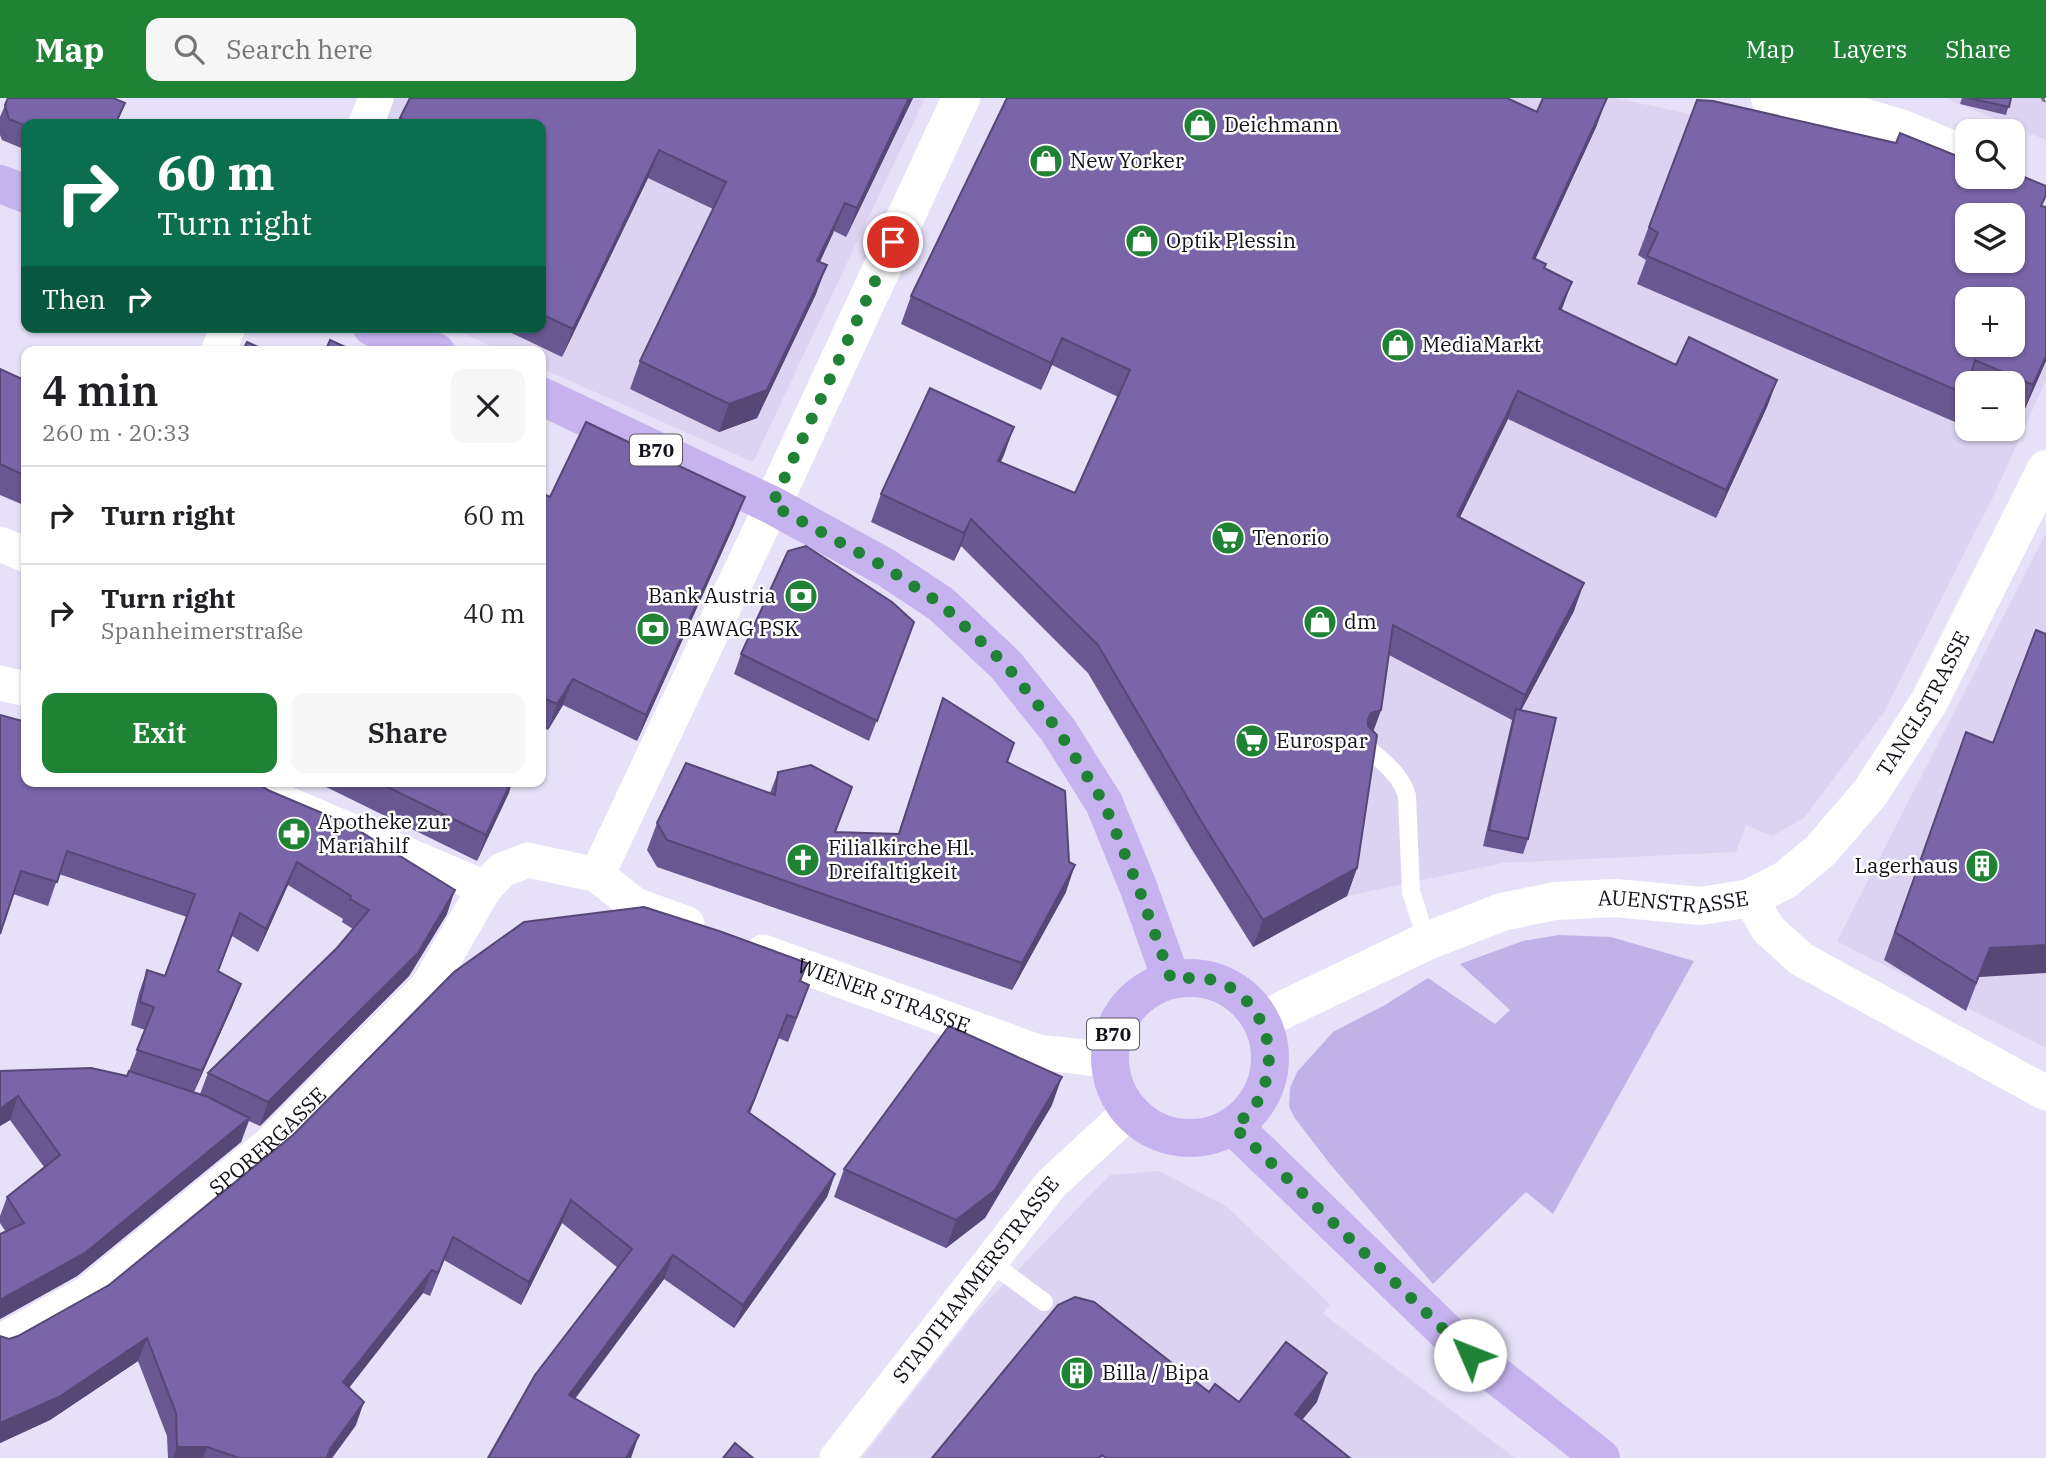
<!DOCTYPE html>
<html lang="en">
<head>
<meta charset="utf-8">
<style>
  :root { --surface:#fff; --page:#f6f6f6; --text:#202124; --muted:#757577; --line:#e0e0e0; --accent:#1f8235 }
  body { margin:0; font-family:"IBM Plex Serif",serif; background:var(--page); color:var(--text); height:100vh; display:flex; flex-direction:column; font-size:26px; white-space:nowrap }
  * { box-sizing:border-box; margin:0 }
  p { font-size:23px; color:var(--muted) }
  .icon { flex:none; width:38px; height:38px; fill:none; stroke:currentColor; stroke-width:2; stroke-linecap:round; stroke-linejoin:round }
  .map { position:relative; flex:1; overflow:hidden }
  .panel { position:absolute; left:21px; top:248px; width:525px; height:441px; display:flex; flex-direction:column; background:var(--surface); border-radius:14px; box-shadow:0 2px 5px #0004 }
  .panel>* { flex:none }
  .banner { position:absolute; left:21px; top:21px; width:525px; height:214px; border-radius:14px; box-shadow:0 2px 5px #0004; background:#0b6e4f; color:#fff; overflow:hidden }
  .buttons { position:absolute; left:1955px; top:21px; display:grid; gap:14px }
  .buttons a { display:grid; place-items:center; width:70px; height:70px; border-radius:14px; background:var(--surface); box-shadow:0 2px 5px #0004; font-size:35px }
  .pin { position:absolute; display:grid; place-items:center; width:60px; height:60px; color:#fff; margin:-30px; border:4px solid #fff; border-radius:50%; box-shadow:0 2px 7px #0007 }
  .me { position:absolute; width:77px; margin:-38px; rotate:314deg; stroke-linejoin:round; filter:drop-shadow(0 0 5px #0008) }
  .turn { display:flex; align-items:center; gap:24px; height:147px; padding:0 21px; font-size:32px }
  .turn .icon { width:91px; height:91px; stroke-width:2.5 }
  .turn b { display:block; font-size:49px; line-height:60px }
  .then { display:flex; align-items:center; height:66px; padding:0 21px; background:#0003; gap:14px; font-size:26px }
  .round { display:grid; place-items:center; flex:none; width:74px; height:74px; border-radius:14px; background:var(--page) }
  .overview { display:flex; align-items:center; justify-content:space-between; height:119px; padding:0 21px }
  h1 { font-size:42px; font-weight:600; line-height:52px }
  .action { display:flex; gap:14px; margin-top:auto; padding:14px 21px }
  .action a { flex:1; height:80px; border-radius:14px; background:var(--accent); color:#fff; font-size:28px; font-weight:600; line-height:80px; text-align:center }
  .action a+a { background:var(--page); color:var(--text) }
  ul { padding:0; list-style:none }
  li { display:flex; align-items:center; gap:21px; height:98px; padding:0 21px; border-top:2px solid var(--line) }
  li div { flex:1 }
  li b { display:block; font-size:26px }
  li em { font-style:normal }
  header { display:flex; align-items:center; gap:42px; box-sizing:border-box; height:98px; padding:0 35px; background:var(--accent); color:#fff }
  header strong { font-size:33px }
  nav { display:flex; gap:38px; margin-inline-start:auto; font-size:24px }
  .search { width:490px; height:63px; background:var(--page); display:flex; align-items:center; gap:18px; box-sizing:border-box; padding:0 24px; border-radius:14px; color:var(--muted); font-size:26px }
  .map>svg:first-child { display:block }
</style>
</head>
<body>
<header>
<strong>Map</strong>
<div class="search"><svg class="icon" aria-label="search" viewBox="0 0 24 24"><circle cx="10" cy="10" r="6"/><path d="M15 15l6 6"/></svg>Search here</div>
<nav><a>Map</a><a>Layers</a><a>Share</a></nav>
</header>
<div class="map">
<svg width="2046" height="1360" viewBox="0 0 2046 1360">
  <rect width="100%" height="100%" fill="#e6e1f8"/>
  <!-- built -->
  <path fill="#dbd3f1" fill-rule="evenodd" d="M386,0h539l-172,364 -212,-94v-16h-37l-55,-25h92v-203h-165z
    M1010,0h605l276,59 155,63v160l-52,115 -110,217 -80,106 -32,18 -26,-11 -10,27 -233,11 -156,33 -94,51 -81,-127 -84,-147 -99,-99 75,-53 56,-123 -68,-33 -11,25 -140,-66zM1967,117h45v46h-45zM1967,201h45v46h-45zM1967,285h45v46h-45z
    M1945,0h101v42z
    M2046,435v515l-209,-107z
    M1159,1073l67,35 104,98 -7,10 192,144h-653l110,-141 138,-142z"/>
  <!-- green -->
  <path fill="#c0b2e7" d="M1559,837l52,2 83,24 -141,253 -27,-22 -93,92 -103,-120 -36,-47 -5,-11 1,-18 7,-16 36,-40 52,-27 43,-27 67,46 15,-14 -50,-46 63,-23z"/>
  <g fill="none" stroke-linecap="round" stroke-linejoin="round">
    <!-- lane -->
    <path stroke="#fff" stroke-width="18" d="M1369,651c16,15 32,26 38,47l4,96 16,49
      M990,1164l54,40"/>
    <!-- street -->
    <g stroke="#fff" stroke-width="35">
      <path d="M366,26l10,-26"/>
      <path d="M218,254l10,-25"/>
      <path d="M0,446l26,11"/>
      <path d="M0,585l26,6"/>
      <path d="M247,684l22,14 216,92"/>
      <path d="M597,777l175,-370"/>
      <path d="M1750,800l18,31 33,30 245,134"/>
      <path id="s1" d="M763,854l275,100 70,8"/>
      <path id="s2" d="M0,1244l88,-49 182,-149 158,-158 57,-98 17,-18 26,-10 69,15 38,30 52,19"/>
      <path id="s3" d="M837,1360l214,-274 78,-72"/>
    </g>
    <!-- secondary -->
    <g stroke="#fff" stroke-width="38">
      <path d="M1770,0l60,9 73,22 64,27"/>
      <path d="M772,407l189,-407"/>
      <path id="s4" d="M1262,922l165,-79 75,-29 53,-11 60,-3 86,8 49,-8 35,-18 36,-30 49,-57 59,-91 117,-233"/>
    </g>
    <!-- primary -->
    <path stroke="#c5b2ee" stroke-width="38" d="M0,86l26,10
      M372,229l64,25
      M541,298l231,109 113,62 56,37 65,61 52,65 46,73 35,86 32,90
      M1110 960a80 80 0 1 1 160 0a80 80 0 1 1-160 0Z
      M1234,1029l236,228 131,103"/>
    <defs>
      <path id="rail" d="M2045,0h1"/>
    </defs>
    <!-- rail casing -->
    <use href="#rail" stroke="#797685" stroke-width="8"/>
    <!-- rail -->
    <use href="#rail" stroke="#fff" stroke-width="5" stroke-dasharray="16" stroke-linecap="butt"/>
  </g>
  <!-- wall -->
  <path fill="#685790" fill-rule="evenodd" d="M410,0h503l-67,139 -12,-6 -14,31 -4,32 -59,124 -38,14 -89,-43 10,-28 73,-152 -65,-31 -86,179 -63,-30h42v-203h-143z
    M1962,0h49l-5,17 -46,-11z
    M1697,2l345,106 4,155 -23,52 -11,-4v-26h-45v7l-1,-1 -11,33 -318,-138 9,-24 -8,-5z
    M125,5l-8,21h-91v26l-24,-10 -2,-5v-18l5,-12z
    M1537,14l60,13 -62,134 10,9 16,42 115,55 101,15 -10,27 -51,111 -208,-99 -49,99 115,93 -53,99 7,129 -5,15 -40,-8 29,-126 -123,-65 -8,55 -8,21 -16,137 -10,28 -94,51 -62,-99 -103,-175 -127,-127 -7,15 -83,-39 10,-28 123,-39 -4,7 75,31 43,-96 -66,-32 -11,25 -140,-66 10,-28z
    M0,271l26,12v125l-26,-11z
    M541,395l9,4 185,26 -98,218 -74,-36 -15,25 -7,-3z
    M914,524l-45,119 -135,-67 7,-20z
    M943,600l64,65 59,129 -54,98 -355,-123 -10,-17 10,-27 113,-30 8,-21 57,60 63,2z
    M14,621l241,63 192,132 -38,62 -149,150 -11,-5 -8,21 -164,134 -77,43v-85l6,-2 -6,-9v-7l7,-19 37,-30 -34,-47 -10,6v-55l127,5 18,-46 -14,-5 8,-32 8,-23 18,6 22,-59 -128,-43 -11,32 -35,-12zM288,787l55,34 -1,3 11,7 -16,19 -129,125 -8,21 -6,-2 38,-85 9,-23 -23,-12 14,-36 26,16z
    M1966,634l13,245 -13,34 -82,-51z
    M316,684h196l-35,79z
    M800,883l9,4 -8,23 -13,34 -10,-4 -28,75 85,61 -8,23 -93,131 -70,-49 -89,120 -87,59 130,-190 -56,-45 -41,82 -77,-45 -14,36 -7,-3 -74,94 7,38 -24,33h-164l-1,-22 -29,-75 -88,59 -50,23v-107l9,3 9,-3z
    M1052,1007l-67,113 -39,30 -112,-51 10,-28z"/>
  <!-- shaded-wall -->
  <path fill="#554776" d="M909,0h4l-67,139 11,-29z
    M1607,0l-10,27 -74,161 10,-28z
    M659,52l-11,28 -86,179 11,-28z
    M845,105l-11,28 -27,58 10,-28z
    M827,167l-11,29 -59,124 -38,14 10,-28z
    M1572,184l-10,27 -13,27 10,-27z
    M1062,240l-10,27 -11,25 10,-27z
    M2046,258v5l-23,52 10,-28z
    M1777,282l-10,27 -51,111 10,-28z
    M1518,293l-10,28 -61,125 10,-28z
    M1014,329l-10,28 -16,34 10,-28z
    M745,399l-10,26 -98,218 9,-26z
    M971,421l-10,27 -7,15 10,-28z
    M1584,485l-10,28 -59,111 10,-27z
    M573,581l-10,26 -15,25 9,-26z
    M1381,612l-10,28 -3,-18 3,-7z
    M511,684h1l-3,11 -32,68 9,-26z
    M297,764l-9,23 -30,67 8,-23z
    M1075,767l-9,27 -54,98 10,-27z
    M1357,770l-10,28 -94,51 10,-27z
    M455,792l-8,24 -38,62 -149,150 8,-24z
    M2046,847v28l-67,4 -13,34 24,-63z
    M241,886l-9,23 -39,87 9,-23z
    M1062,979l-10,28 -67,113 -39,30 10,-28z
    M18,998l-8,24 -10,6v-17z
    M249,1020l-8,24 -164,134 -77,43v-19z
    M835,1076l-8,23 -93,131 9,-23z
    M571,1102l-9,23 -41,82 8,-23z
    M453,1139l-9,23 -14,36 8,-23z
    M673,1157l-9,24 -104,139 9,-23z
    M432,1172l-9,23 -88,113 8,-24z
    M147,1240l-9,23 -88,59 -50,23v-20z
    M1327,1275l-10,29 -33,40 11,-28z
    M364,1304l-8,23 -24,33h-5l3,-9z
    M639,1337l-8,23h-5z
    M177,1349h30l-4,11h-30z"/>
  <!-- building -->
  <path fill="#7965a8" stroke="#554776" stroke-width="2" fill-rule="evenodd" d="M8,0h105l12,5 -10,21h-89v2l-17,-7 -4,-14z
    M410,0h499l-52,110 -12,-5 -28,58 10,4 -60,125 -38,14 -89,-43 86,-179 -67,-32 -86,179 -32,-15v-190h-137l2,-3 -6,-3z
    M1007,0h500l30,14 6,-14h64l-74,160 13,6 -2,4 28,14 -13,27 117,56 13,-28 88,43 -51,110 -208,-99 -61,125 127,67 -59,112 -132,-70 -12,85 -10,3 -3,7v6l9,9 -20,133 -94,52 -62,-99 -103,-176 -127,-126 -7,14 -83,-39 49,-106 84,39 -16,34 77,32 55,-123 -68,-32 -11,25 -140,-67z
    M1969,0h42l-2,9z
    M1697,2l16,1 183,42 4,-10 67,27v17h45v-5l34,14v9l-5,11 5,1v149l-13,29 -58,-25 -10,34 -318,-138 11,-23 -9,-6zM1967,117h45v46h-45zM1967,201h45v46h-45z
    M330,242l26,12h-31z
    M247,244l22,10h-27z
    M100,250l9,4h-11z
    M0,271l26,12v95l-26,-12z
    M586,324l159,75 -99,218 -73,-36 -16,25 -16,-7v-204l9,4z
    M806,448l86,56 22,20 -37,99 -136,-67 47,-103z
    M2036,532l10,4v311l-56,3 -14,35 -81,-51 71,-200 27,11z
    M943,600l71,45 -7,19 58,29 4,71 6,3 -53,98 -355,-123 -10,-17 29,-60 89,32 3,-23 33,-7 41,22 -17,45 64,2z
    M1516,611l40,9 -28,121 -39,-9z
    M0,617l26,7v60h229l15,9 78,33 107,66 -37,63 -150,149 -60,-29 129,-125 32,-38 -19,-11 1,-3 -54,-34 -31,67 -26,-16 -22,58 23,13 -39,87 -65,-21 17,-43 -14,-5 7,-32 18,6 30,-82 -128,-43 -10,31 -36,-11 -21,63z
    M377,684h134l-25,53z
    M644,809l75,24 88,32 -7,18 9,4 -13,33 -9,-3 -33,85 -6,12 87,62 -92,131 -70,-50 -104,140 70,40 -13,23h-138l47,-83 97,-126 -61,-49 -42,82 -76,-45 -15,36 -6,-3 -89,112 21,20 -34,47 -3,9h-88l-32,-11h-30l-1,-34 -29,-75 -88,59 -59,26v-87l9,3 9,-3 91,-51 184,-150 161,-163 70,-50z
    M949,928l113,51 -67,113 -39,30 -112,-51z
    M91,970l36,8 2,-5 79,26 41,21 -164,135 -85,47v-66l24,-11 -17,-26 53,-42 -42,-59 -18,13v-38z
    M1075,1199l19,5 115,90 6,-8 24,18 47,-60 41,31 -32,41 55,44h-244l-4,-3 -3,3h-167l126,-153z
    M735,1345l18,15h-30z"/>
  <g fill="none" stroke-linecap="round" stroke-linejoin="round">
    <!-- route -->
    <path stroke="#1f8235" stroke-width="12" stroke-dasharray="0 21.6" d="M893,144l-121,263 113,62 56,37 65,61 52,65 46,73 35,86 32,90c18,-1 36,-3 53,5 45,23 57,78 32,120 -5,9 -15,16 -22,23l236,228"/>
  </g>
  <!-- icons -->
  <defs>
    <symbol id="shop-disc" viewBox="-11 -11 22 22"><circle r="9.5" fill="#1f8235" stroke="#fff"/><path d="M-5-2.5h2.3a2.7 3.5 0 0 1 5.4 0H5L5.5 6h-11ZM-1.5-2.5h3a1.5 2.3 0 0 0-3 0Z" fill="#fff"/></symbol>
    <symbol id="supermarket-disc" viewBox="-11 -11 22 22"><circle r="9.5" fill="#1f8235" stroke="#fff"/><path d="M-6-5.5h2.5l.6 2H6L4.5 2H-2.5L-4.4-4H-6ZM-1.5 3.2a1.3 1.3 0 1 0 .1 0ZM3 3.2a1.3 1.3 0 1 0 .1 0Z" fill="#fff"/></symbol>
    <symbol id="bank-disc" viewBox="-11 -11 22 22"><circle r="9.5" fill="#1f8235" stroke="#fff"/><path d="M-6-4H6V4H-6ZM0-2.3a2.3 2.3 0 1 0 0 4.6a2.3 2.3 0 1 0 0-4.6Z" fill="#fff"/></symbol>
    <symbol id="pharmacy-disc" viewBox="-11 -11 22 22"><circle r="9.5" fill="#1f8235" stroke="#fff"/><path d="M-2-6h4v4h4v4h-4v4h-4v-4h-4v-4h4Z" fill="#fff"/></symbol>
    <symbol id="church-disc" viewBox="-11 -11 22 22"><circle r="9.5" fill="#1f8235" stroke="#fff"/><path d="M-1.2-6h2.4v3.5h3.3v2.4h-3.3V6h-2.4V-.1h-3.3v-2.4h3.3Z" fill="#fff"/></symbol>
    <symbol id="building-disc" viewBox="-11 -11 22 22"><circle r="9.5" fill="#1f8235" stroke="#fff"/><path d="M-4-6H4V6H1V3H-1V6H-4ZM-2.5-4.3h1.7v1.8h-1.7ZM.8-4.3h1.7v1.8H.8ZM-2.5-1h1.7V.8h-1.7ZM.8-1h1.7V.8H.8Z" fill="#fff"/></symbol>
  </defs>
  <g fill-rule="evenodd">
    <use href="#shop-disc" x="1181" y="8" width="38" height="38"/>
    <use href="#shop-disc" x="1027" y="44" width="38" height="38"/>
    <use href="#shop-disc" x="1123" y="124" width="38" height="38"/>
    <use href="#shop-disc" x="1379" y="228" width="38" height="38"/>
    <use href="#supermarket-disc" x="1209" y="421" width="38" height="38"/>
    <use href="#bank-disc" x="782" y="479" width="38" height="38"/>
    <use href="#shop-disc" x="1301" y="505" width="38" height="38"/>
    <use href="#bank-disc" x="634" y="512" width="38" height="38"/>
    <use href="#supermarket-disc" x="1233" y="624" width="38" height="38"/>
    <use href="#pharmacy-disc" x="275" y="717" width="38" height="38"/>
    <use href="#church-disc" x="784" y="743" width="38" height="38"/>
    <use href="#building-disc" x="1963" y="749" width="38" height="38"/>
    <use href="#building-disc" x="1058" y="1256" width="38" height="38"/>
  </g>
  <g text-anchor="middle" stroke-width="5" stroke-linejoin="round" paint-order="stroke">
    <!-- shield labels -->
    <g fill="#fff" stroke="#5a585e" stroke-width="2">
      <rect x="630" y="336.5" width="52" height="31" rx="5"/>
      <rect x="1087" y="920.5" width="52" height="31" rx="5"/>
    </g>
    <g font-size="19" font-weight="bold" fill="#131119">
      <text x="656" y="359">B70</text>
      <text x="1113" y="943">B70</text>
    </g>
    <!-- poi labels -->
    <g font-size="21" fill="#131119" stroke="#fff" text-anchor="start">
      <text x="1224" y="34">Deichmann</text>
      <text x="1070" y="70">New Yorker</text>
      <text x="1166" y="150">Optik Plessin</text>
      <text x="1422" y="254">MediaMarkt</text>
      <text x="1252" y="447">Tenorio</text>
      <text x="776" y="505" text-anchor="end">Bank Austria</text>
      <text x="1344" y="531">dm</text>
      <text x="678" y="538">BAWAG PSK</text>
      <text x="1276" y="650">Eurospar</text>
      <text x="318" y="731">Apotheke zur<tspan x="318" dy="24">Mariahilf</tspan></text>
      <text x="828" y="757">Filialkirche Hl.<tspan x="828" dy="24">Dreifaltigkeit</tspan></text>
      <text x="1958" y="775" text-anchor="end">Lagerhaus</text>
      <text x="1102" y="1282">Billa / Bipa</text>
    </g>
    <!-- street labels -->
    <g font-size="21" fill="#131119" stroke="#fff">
      <text dy="7" stroke="none"><textPath href="#s4" startOffset="779">TANGLSTRASSE</textPath></text>
      <text dy="7" stroke="none"><textPath href="#s4" startOffset="436">AUENSTRASSE</textPath></text>
      <text dy="7" stroke="none"><textPath href="#s1" startOffset="128">WIENER STRASSE</textPath></text>
      <text dy="7" stroke="none"><textPath href="#s2" startOffset="336">SPORERGASSE</textPath></text>
      <text dy="7" stroke="none"><textPath href="#s3" startOffset="226">STADTHAMMERSTRASSE</textPath></text>
    </g>
  </g>
</svg>
<div class="buttons">
<a><svg class="icon" aria-label="search" viewBox="0 0 24 24"><circle cx="10" cy="10" r="6"/><path d="M15 15l6 6"/></svg></a>
<a><svg class="icon" aria-label="layers" viewBox="0 0 24 24"><path d="M12 4l9 5-9 5-9-5zM3 14l9 5 9-5"/></svg></a>
<a>+</a>
<a>−</a>
</div>
<div class="pin" style="left:893px;top:144px;background:#d93025"><svg class="icon" aria-label="arrive" viewBox="0 0 24 24"><path d="M6 21V4h12l-3 4 3 4H6"/></svg></div>
<svg class="me" style="left:1470px;top:1257px" viewBox="-20 -20 40 40"><circle r="19" fill="#fff"/><path d="M0-13L10 11 0 6-10 11z" fill="#1f8235"/></svg>
<div class="banner">
<div class="turn"><svg class="icon" aria-label="right" viewBox="0 0 24 24"><path d="M7 20v-9h11M14 6l5 5-5 5"/></svg><div><b>60 m</b>Turn right</div></div>
<div class="then">Then<svg class="icon" aria-label="right" viewBox="0 0 24 24"><path d="M7 20v-9h11M14 6l5 5-5 5"/></svg></div>
</div>
<section class="panel">
<div class="overview"><div><h1>4 min</h1><p>260 m · 20:33</p></div><a class="round"><svg class="icon" aria-label="close" viewBox="0 0 24 24"><path d="M6 6l12 12M18 6L6 18"/></svg></a></div>
<ul>
<li><svg class="icon" aria-label="right" viewBox="0 0 24 24"><path d="M7 20v-9h11M14 6l5 5-5 5"/></svg><div><b>Turn right</b></div><em>60 m</em></li>
<li><svg class="icon" aria-label="right" viewBox="0 0 24 24"><path d="M7 20v-9h11M14 6l5 5-5 5"/></svg><div><b>Turn right</b><p>Spanheimerstraße</p></div><em>40 m</em></li>
</ul>
<div class="action"><a>Exit</a><a>Share</a></div>
</section>
</div>
</body>
</html>
